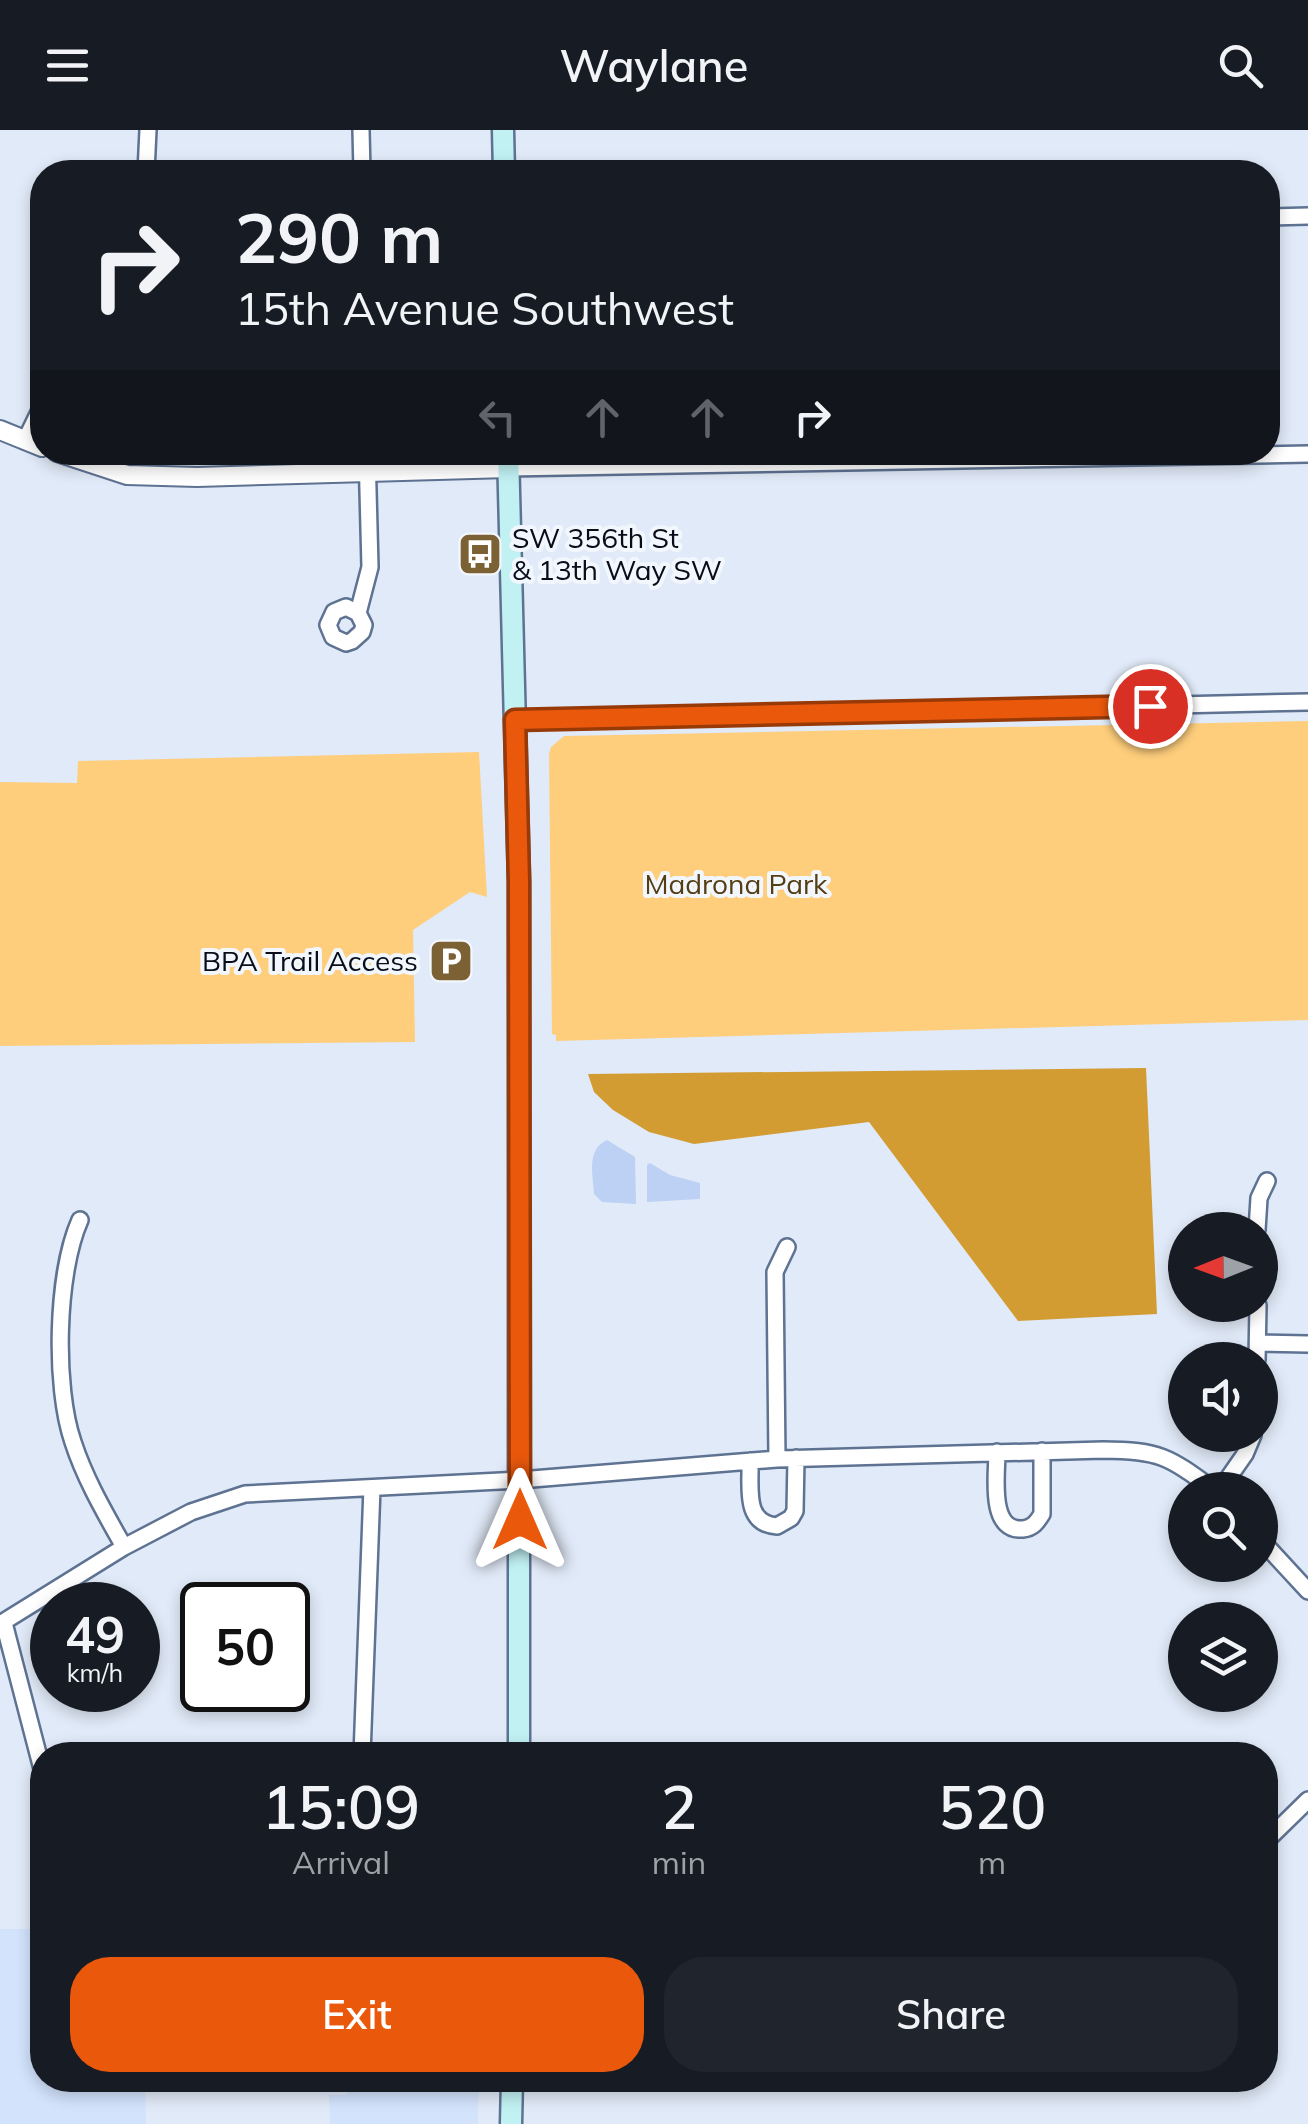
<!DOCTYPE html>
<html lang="en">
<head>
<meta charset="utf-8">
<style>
  :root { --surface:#171b24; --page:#20242c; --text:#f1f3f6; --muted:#9ea1a6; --accent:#ea580c }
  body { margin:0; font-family:Mulish,sans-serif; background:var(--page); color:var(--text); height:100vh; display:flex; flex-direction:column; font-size:38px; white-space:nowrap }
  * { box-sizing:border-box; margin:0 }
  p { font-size:32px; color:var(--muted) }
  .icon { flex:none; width:55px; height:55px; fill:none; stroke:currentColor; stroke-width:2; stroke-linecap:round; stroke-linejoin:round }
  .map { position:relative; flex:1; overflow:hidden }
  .details { position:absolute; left:30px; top:1612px; width:1248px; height:350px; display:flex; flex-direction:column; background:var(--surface); border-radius:40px; box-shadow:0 5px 15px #0003 }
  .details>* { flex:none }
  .banner { position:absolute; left:30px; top:30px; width:1250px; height:305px; border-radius:40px; box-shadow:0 5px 15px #0003; background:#171b24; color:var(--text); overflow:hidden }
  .needle { width:65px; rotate:269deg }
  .controls { position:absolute; left:1168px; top:1082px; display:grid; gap:20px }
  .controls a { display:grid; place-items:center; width:110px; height:110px; border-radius:50%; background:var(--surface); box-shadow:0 5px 15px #0003; font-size:50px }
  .speed { position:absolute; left:30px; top:1452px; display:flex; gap:20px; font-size:50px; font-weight:700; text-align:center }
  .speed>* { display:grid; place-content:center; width:130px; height:130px; border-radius:50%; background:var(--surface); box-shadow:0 5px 15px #0003; line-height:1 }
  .speed small { font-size:25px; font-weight:400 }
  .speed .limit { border:5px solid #111; border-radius:15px; background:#fff; color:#111 }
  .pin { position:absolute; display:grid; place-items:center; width:85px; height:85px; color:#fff; margin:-42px; border:5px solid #fff; border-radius:50%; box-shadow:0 2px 10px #0007 }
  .me { position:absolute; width:110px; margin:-55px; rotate:0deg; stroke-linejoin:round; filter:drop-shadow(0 0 8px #0008) }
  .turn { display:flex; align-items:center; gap:35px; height:210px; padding:0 40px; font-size:45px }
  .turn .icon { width:130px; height:130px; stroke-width:2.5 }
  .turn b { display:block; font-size:70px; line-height:85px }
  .lanes { display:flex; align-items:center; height:95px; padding:0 40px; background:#0003; justify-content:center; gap:50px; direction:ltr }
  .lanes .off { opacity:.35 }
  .eta { display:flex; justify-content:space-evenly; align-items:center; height:170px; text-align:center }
  .eta b { font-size:60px; font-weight:600; line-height:70px }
  .primary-button { display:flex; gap:20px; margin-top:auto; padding:20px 40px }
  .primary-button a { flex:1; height:115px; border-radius:40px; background:var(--accent); color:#fff; font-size:40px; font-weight:600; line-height:115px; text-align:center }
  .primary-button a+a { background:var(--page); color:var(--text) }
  header { display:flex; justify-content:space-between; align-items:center; height:130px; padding:0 40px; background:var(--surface); font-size:45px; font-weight:600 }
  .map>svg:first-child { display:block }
</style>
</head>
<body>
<header><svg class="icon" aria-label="menu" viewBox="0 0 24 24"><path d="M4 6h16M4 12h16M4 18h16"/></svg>Waylane<svg class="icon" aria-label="search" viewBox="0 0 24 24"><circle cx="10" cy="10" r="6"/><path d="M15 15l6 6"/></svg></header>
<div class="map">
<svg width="1308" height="1994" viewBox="0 0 1308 1994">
  <rect width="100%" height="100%" fill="#e1eaf8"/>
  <!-- built -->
  <path fill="#d3e3fc" d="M0,1799h42v151h103l1,44h-146z
    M347,1950h132l-1,44h-148l-1,-29h18z"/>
  <!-- green -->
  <path fill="#fece7c" d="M1308,591v299l-752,21v-6l-4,-1 -3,-280 2,-7 13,-11z
    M479,622l8,145 -17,-5 -57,38 2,112 -415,4v-264l77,1 1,-22z"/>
  <!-- forest -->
  <path fill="#d29c32" d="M1146,938l11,246 -139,7 -149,-199 -175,22 -45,-12 -36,-22 -19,-18 -6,-18z"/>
  <!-- water -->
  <path fill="#bcd1f4" d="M607,1010l28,17 1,47 -34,-2 -8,-8c-1,-19 -8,-45 13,-54z
    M650,1033l20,12 30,8v16l-53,3v-37z"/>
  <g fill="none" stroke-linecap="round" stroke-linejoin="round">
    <defs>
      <path id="minor" d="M361,0l1,42
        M146,42l2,-42
        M1268,87l40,-1
        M25,311l17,-35
        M508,338l800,-14
        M358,483l-12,-6 -12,5 -6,13 5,12 13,6 6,-2 10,-9 2,-7 -6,-12 12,-46 -3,-115
        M515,590l793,-18
        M80,1090c-24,54 -26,167 -7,222 12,37 32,71 51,105
        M1257,1100l2,-32 8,-17
        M1258,1213l50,1
        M1257,1230l1,-55
        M997,1322c0,22 -9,80 26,77 10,-1 14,-7 19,-15v-63
        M777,1329l-2,-187 12,-25
        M750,1331c1,25 -7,63 27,65l14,-8 4,-7 1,-53
        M1220,1360l25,-36 8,-19
        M1260,1409l48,52
        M4,1493l38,146
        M0,1494l124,-77 67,-35 54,-18 275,-14 257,-21 326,-9c57,0 66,7 111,40
        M362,1625l10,-267
        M1265,1712l43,-42"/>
      <path id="tertiary" d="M0,300l42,17
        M57,322l70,23 70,2 311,-9"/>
      <path id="secondary" d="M503,0l1,42
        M508,322l11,430v873
        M511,1994l1,-44"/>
    </defs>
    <!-- minor casing -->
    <use href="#minor" stroke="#5e7292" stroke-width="20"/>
    <!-- tertiary casing -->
    <use href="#tertiary" stroke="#5e7292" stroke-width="22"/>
    <!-- secondary casing -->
    <use href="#secondary" stroke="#5e7292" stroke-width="25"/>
    <!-- minor -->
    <use href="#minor" stroke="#fff" stroke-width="15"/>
    <!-- tertiary -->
    <use href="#tertiary" stroke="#fff" stroke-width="18"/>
    <!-- secondary -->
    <use href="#secondary" stroke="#c1f1f3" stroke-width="20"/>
  </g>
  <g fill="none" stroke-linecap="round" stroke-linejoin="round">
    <defs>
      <path id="route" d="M520,1390l-1,-638 -4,-162 635,-14"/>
    </defs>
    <!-- route casing -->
    <use href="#route" stroke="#983908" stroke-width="25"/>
    <!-- route -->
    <use href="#route" stroke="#ea580c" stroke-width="18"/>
  </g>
  <!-- icons -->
  <defs>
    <symbol id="bus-square" viewBox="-11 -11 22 22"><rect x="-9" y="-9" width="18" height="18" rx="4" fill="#7b6133" stroke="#f2f7fe"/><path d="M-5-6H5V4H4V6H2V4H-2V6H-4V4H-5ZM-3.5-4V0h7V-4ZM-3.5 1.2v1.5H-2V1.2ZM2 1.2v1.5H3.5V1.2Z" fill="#fff"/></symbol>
    <symbol id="parking-square" viewBox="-11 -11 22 22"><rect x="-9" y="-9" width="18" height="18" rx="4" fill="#7b6133" stroke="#f2f7fe"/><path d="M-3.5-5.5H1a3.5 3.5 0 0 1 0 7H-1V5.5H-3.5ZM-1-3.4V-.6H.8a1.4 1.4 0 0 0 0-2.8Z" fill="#fff"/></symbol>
  </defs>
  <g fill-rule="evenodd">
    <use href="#bus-square" x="455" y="399" width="50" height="50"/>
    <use href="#parking-square" x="426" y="806" width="50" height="50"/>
  </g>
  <g text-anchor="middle" stroke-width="8" stroke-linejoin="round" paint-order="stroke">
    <!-- poi labels -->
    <g font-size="28" fill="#070d19" stroke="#f2f7fe" text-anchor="start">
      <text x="512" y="418">SW 356th St<tspan x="512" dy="32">&amp; 13th Way SW</tspan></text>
      <text x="418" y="841" text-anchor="end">BPA Trail Access</text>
    </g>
    <!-- park labels -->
    <g font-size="28" fill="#553e14" stroke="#f2f7fe">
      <text x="736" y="764">Madrona Park</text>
    </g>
  </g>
</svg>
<div class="controls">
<a><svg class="needle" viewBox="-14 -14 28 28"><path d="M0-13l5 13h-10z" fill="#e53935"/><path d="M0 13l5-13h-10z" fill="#9ea1a6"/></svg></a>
<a><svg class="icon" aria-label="sound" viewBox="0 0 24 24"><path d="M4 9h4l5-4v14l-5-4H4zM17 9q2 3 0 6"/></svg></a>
<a><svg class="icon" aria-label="search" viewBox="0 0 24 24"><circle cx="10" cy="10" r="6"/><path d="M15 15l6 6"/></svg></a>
<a><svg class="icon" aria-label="layers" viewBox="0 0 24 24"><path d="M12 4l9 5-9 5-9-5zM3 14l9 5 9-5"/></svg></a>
</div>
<div class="speed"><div>49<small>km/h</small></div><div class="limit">50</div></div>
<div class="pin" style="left:1150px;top:576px;background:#d93025"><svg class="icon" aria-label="arrive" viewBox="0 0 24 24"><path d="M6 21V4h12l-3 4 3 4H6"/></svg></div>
<svg class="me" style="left:520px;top:1390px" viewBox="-20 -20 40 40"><path d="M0-17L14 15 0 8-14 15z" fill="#ea580c" stroke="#fff" stroke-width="4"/></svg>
<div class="banner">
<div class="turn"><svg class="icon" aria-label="right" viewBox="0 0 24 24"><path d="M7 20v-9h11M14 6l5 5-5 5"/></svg><div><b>290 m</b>15th Avenue Southwest</div></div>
<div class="lanes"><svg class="icon off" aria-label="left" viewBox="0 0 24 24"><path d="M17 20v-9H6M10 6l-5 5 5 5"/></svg><svg class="icon off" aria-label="ahead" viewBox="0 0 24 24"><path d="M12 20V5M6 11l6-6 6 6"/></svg><svg class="icon off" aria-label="ahead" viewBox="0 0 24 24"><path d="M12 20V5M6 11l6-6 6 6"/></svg><svg class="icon" aria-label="right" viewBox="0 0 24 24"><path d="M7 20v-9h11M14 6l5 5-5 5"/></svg></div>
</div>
<section class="details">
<div class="eta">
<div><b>15:09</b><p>Arrival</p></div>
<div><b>2</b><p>min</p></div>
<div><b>520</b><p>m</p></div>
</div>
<div class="primary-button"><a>Exit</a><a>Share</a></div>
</section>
</div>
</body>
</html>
